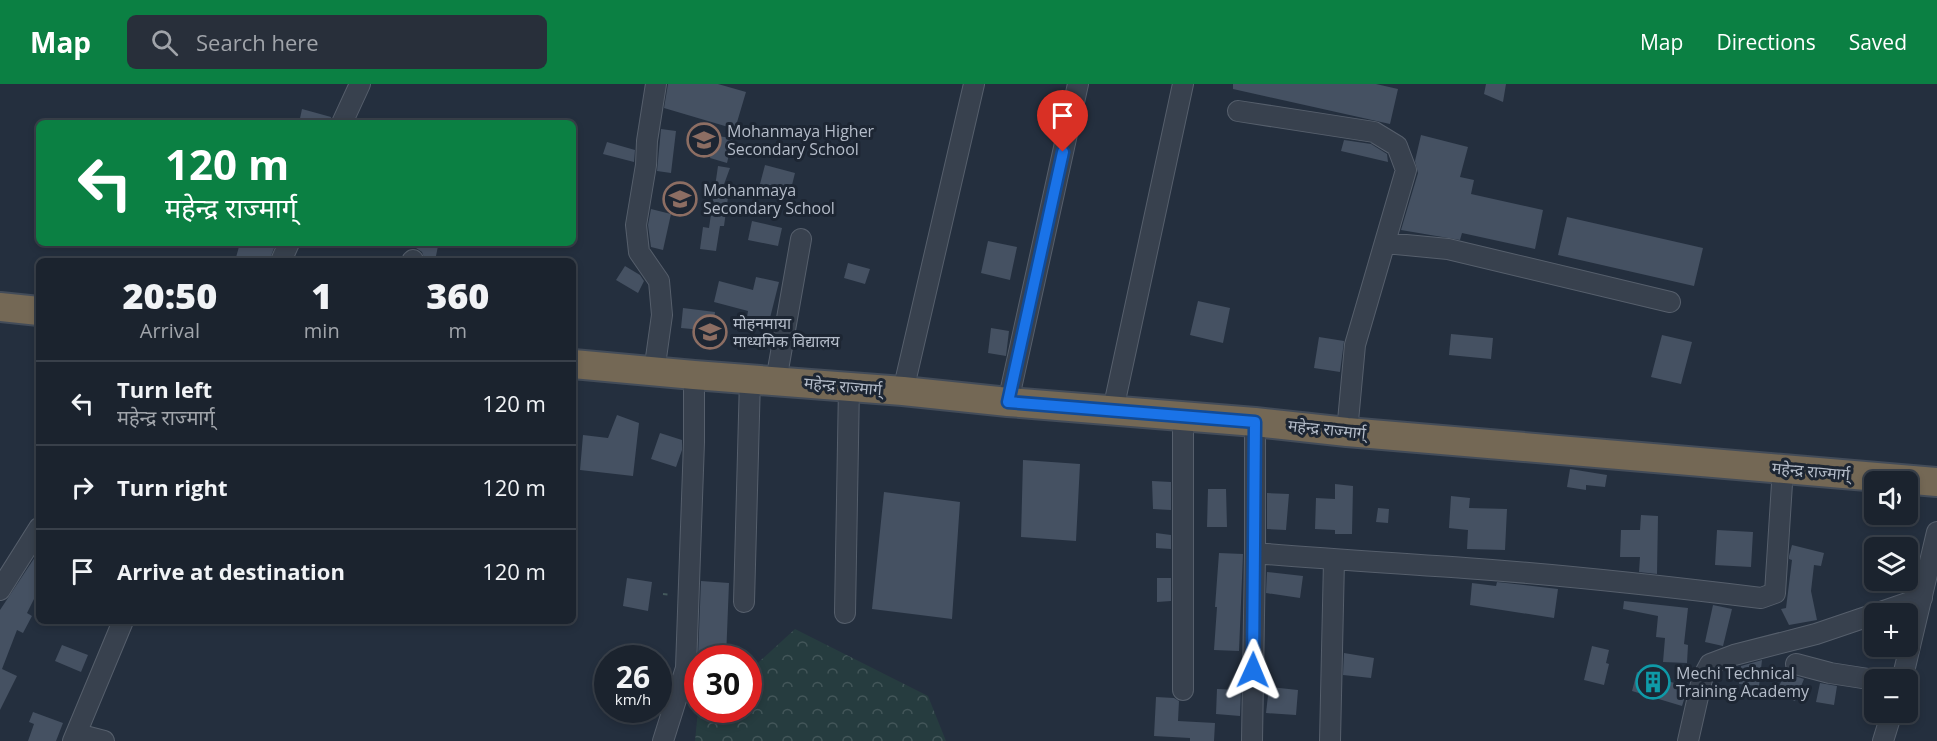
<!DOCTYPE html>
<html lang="en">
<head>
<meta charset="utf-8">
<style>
  :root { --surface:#1b232e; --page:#282f3a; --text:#f1f3f6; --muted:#a0a4aa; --line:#39404a; --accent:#0b8043 }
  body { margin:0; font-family:"Open Sans","Noto Sans Devanagari",sans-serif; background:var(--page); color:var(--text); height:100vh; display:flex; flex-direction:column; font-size:22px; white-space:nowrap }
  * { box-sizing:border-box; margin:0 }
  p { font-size:20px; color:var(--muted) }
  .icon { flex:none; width:33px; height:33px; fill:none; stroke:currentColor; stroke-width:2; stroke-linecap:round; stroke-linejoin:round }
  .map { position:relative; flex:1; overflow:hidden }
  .side { position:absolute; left:36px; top:174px; width:540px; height:366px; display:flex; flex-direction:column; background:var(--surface); border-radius:9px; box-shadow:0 3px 9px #0003,0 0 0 2px var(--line) }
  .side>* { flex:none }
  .hud { position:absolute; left:36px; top:36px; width:540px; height:126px; border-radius:9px; box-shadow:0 3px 9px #0003,0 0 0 2px var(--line); background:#0b8043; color:#fff; overflow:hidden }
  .buttons { position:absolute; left:1864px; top:387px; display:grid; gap:12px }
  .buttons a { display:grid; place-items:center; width:54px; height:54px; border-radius:9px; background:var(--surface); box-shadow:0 3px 9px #0003,0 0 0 2px var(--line); font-size:30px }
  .speed { position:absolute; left:594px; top:561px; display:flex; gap:12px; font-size:30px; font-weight:700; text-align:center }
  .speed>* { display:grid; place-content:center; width:78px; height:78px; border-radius:50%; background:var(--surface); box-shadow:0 3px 9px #0003,0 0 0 2px var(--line); line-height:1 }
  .speed small { font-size:15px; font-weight:400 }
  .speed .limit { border:9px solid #d22; background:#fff; color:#111 }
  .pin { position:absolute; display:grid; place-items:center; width:51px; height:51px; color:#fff; margin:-62px -26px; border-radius:50% 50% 50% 0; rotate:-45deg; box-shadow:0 0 6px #0007 }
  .pin .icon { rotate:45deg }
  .me { position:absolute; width:66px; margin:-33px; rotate:1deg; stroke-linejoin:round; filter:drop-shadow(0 0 4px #0008) }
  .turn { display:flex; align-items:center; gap:21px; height:126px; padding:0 30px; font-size:27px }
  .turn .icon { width:78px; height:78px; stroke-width:2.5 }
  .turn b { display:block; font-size:42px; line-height:51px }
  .eta { display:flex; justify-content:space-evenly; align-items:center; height:102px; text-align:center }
  .eta b { font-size:36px; font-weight:800; line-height:42px }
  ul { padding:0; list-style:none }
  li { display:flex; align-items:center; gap:18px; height:84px; padding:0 30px; border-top:2px solid var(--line) }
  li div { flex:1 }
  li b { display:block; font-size:22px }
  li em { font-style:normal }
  header { display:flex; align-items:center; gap:36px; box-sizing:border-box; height:84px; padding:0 30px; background:var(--accent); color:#fff }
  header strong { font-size:28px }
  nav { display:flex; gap:33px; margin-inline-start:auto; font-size:21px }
  .search { width:420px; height:54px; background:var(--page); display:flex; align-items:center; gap:15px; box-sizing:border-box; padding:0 21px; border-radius:9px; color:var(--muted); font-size:22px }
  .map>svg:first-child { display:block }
</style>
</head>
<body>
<header>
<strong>Map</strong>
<div class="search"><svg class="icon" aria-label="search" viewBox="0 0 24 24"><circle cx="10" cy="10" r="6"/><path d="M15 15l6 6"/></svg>Search here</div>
<nav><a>Map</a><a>Directions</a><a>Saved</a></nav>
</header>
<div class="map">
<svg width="1937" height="657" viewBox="0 0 1937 657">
  <defs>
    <pattern id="forest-crowns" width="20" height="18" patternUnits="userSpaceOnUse" patternTransform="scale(1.5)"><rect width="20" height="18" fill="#263c3f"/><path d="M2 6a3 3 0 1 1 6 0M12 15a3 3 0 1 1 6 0" fill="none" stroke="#435659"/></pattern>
  </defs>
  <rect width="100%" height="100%" fill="#242f3e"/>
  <!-- forest -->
  <path fill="url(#forest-crowns)" d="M795,545l133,67 18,45h-251l3,-31h50l1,-39z"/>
  <!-- building -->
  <path fill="#455162" d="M668,0h50l28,8 -11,37 -71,-21z
    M1233,0h143l22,5 -8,35 -157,-35z
    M1486,0h20l-3,18 -19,-8z
    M302,25l29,8 -1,6h-31z
    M661,45l15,2 -5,42 -14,-2z
    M1421,51l47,12 -8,30 14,3 -3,14 72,16 -8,39 -73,-16 -2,7 -59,-10 17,-57 -3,-12z
    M716,52l17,2 -6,25 -17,-5z
    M1344,56l27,4 16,10 1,8 -47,-11z
    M607,58l28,8 -1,12 -31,-8z
    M765,81l30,8 -5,20 -30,-9z
    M718,82l12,2 -7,19 6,3 -5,36h-4l-4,25 -16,-2 3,-22 6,1z
    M651,125l20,5 -8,36 -12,-3 -3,-22z
    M1567,133l136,31 -9,38 -136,-31z
    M752,137l30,7 -4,18 -30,-6z
    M988,157l29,6 -7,33 -29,-7z
    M240,159h36l-7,18h-34z
    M417,159l21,3 -3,15h-10l-3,-9 -6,-4z
    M848,179l22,6 -5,15 -21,-6z
    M625,182l15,9 4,6 -6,12 -22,-13z
    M756,193l23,5 -10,40 -22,-5 1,-6 -34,-9 5,-21 34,9z
    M1198,217l32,7 -7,35 -33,-8z
    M683,224l32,4 -2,19 -32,-3z
    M991,244l18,3 -3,25 -18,-3z
    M1451,250l42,4 -2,21 -42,-4z
    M1662,251l30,7 -11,42 -30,-7z
    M1319,253l25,4 -4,31 -26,-4z
    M617,331l22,8 -6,53 -53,-6 3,-35 25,3z
    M660,349l22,7v10l-6,17 -25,-8z
    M1023,376l57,4 -4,77 -55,-4z
    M1570,385l37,6 -2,12 -19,-2v5l-19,-3z
    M1152,397l19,1v28l-18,-1z
    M1335,400l18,2 -1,48h-17v-4l-20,-1 1,-31 19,1z
    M1208,405h18l1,38h-20z
    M884,408l76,10 -8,117 -80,-10z
    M1267,409l22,1 -3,36 -19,-1z
    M1451,412l19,2 -1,10 38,1 -2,41 -38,-1 1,-19 -19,-2z
    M1378,424l11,1 -1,14 -12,-1z
    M1641,431l17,1 -1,58 -18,-2 1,-15h-20l1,-27h19z
    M1717,446l36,2 -2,35 -36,-2z
    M1156,449l15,2v14l-15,-1z
    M1792,461l32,8 -3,13 -7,-1 -3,26 6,29 -28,5 -8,-16 5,-1 6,-48 -3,-1v-3z
    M39,467v38l-12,24 5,3 -9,17 -6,-3 -15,39 15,7 -17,34v-100z
    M1219,469l24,1 -4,97 -25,-1 3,-43h-2z
    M1267,488l36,4 -3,22 -34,-5z
    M627,494l25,4 -4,29 -25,-5z
    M1157,494h14v23l-14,1z
    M701,497l28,2 -3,75h-28z
    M1497,498l61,7 -4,29 -84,-13 2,-22 24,3z
    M1624,517l64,7 -4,36 4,1 -1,18 -24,-1 2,-24 -9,-1 2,-21 -35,-7z
    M1713,521l19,4 -9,37 -18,-4z
    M62,561l26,10 -7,17 -26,-11z
    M1592,562l17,4 -3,13 3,1 -5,21 -20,-5z
    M1344,569l30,5 -3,20 -28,-3z
    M1762,576l-3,26 -20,-2 2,-18z
    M1786,587l6,4 12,4 -9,22 -19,-8z
    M1637,588l51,15 -6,19 -50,-15z
    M1820,599l17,3 -3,19 -18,-3z
    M1269,603l29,3 -2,25 -30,-2z
    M1217,605l24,1 -1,26 -24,-2z
    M1865,607l10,1v11l-12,-2z
    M1156,613l18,1 5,3 -1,20 37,2 -1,18h-24v-3l-36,-2z
    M33,628l30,11 -7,18h-28l6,-17 -5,-2z"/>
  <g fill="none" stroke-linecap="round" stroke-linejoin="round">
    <defs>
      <path id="minor" d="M1238,27l136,21 23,14 9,24 -51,175 -8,87
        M342,39l18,-39
        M1385,159l63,6 222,53
        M281,177l8,-18
        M412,177l1,-1
        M654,288l8,-57 -3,-34 -20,-29 -3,-27 10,-60 1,-24 9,-57
        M776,297l25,-142
        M903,307l71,-307
        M1008,318l70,-318
        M1113,326l70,-326
        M1183,332v274
        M1255,469c70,6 140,10 210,15 99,7 198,18 296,30l14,-5 8,-125
        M0,506l39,-62
        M744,518l6,-223
        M845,529l4,-227
        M1875,530l47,-16
        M1796,580l34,9 45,7
        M1902,596l35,-148
        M77,650l27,7
        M73,657l50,-120
        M663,657l23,-73 8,-226v-67
        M1252,657l3,-188v-131
        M1330,657l4,-181
        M1688,657l14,-62 8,-15 24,-9 82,-21 59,-20
        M1883,657l9,-29"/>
      <path id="highway" d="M0,223l39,4
        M573,280l121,11 209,16 105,11 247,20 92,10 590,50"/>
    </defs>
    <!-- minor casing -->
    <use href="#minor" stroke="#565f6c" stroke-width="22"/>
    <!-- highway casing -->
    <use href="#highway" stroke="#434c59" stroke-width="32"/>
    <!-- path -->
    <path stroke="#44595c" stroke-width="2" stroke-dasharray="4.5 4.5" stroke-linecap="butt" d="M663,510l9,1"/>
    <!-- minor -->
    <use href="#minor" stroke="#38414e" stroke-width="20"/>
    <!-- highway -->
    <use href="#highway" stroke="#746855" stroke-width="28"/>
  </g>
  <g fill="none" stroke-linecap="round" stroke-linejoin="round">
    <defs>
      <path id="route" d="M1063,68l-55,250 247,20 -2,248"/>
    </defs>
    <!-- route casing -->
    <use href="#route" stroke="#114b97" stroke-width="15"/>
    <!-- route -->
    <use href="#route" stroke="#1a73e8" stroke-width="10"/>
  </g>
  <!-- icons -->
  <defs>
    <symbol id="school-ring" viewBox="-11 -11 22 22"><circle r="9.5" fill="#1d2633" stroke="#8d6e63" stroke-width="1.5"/><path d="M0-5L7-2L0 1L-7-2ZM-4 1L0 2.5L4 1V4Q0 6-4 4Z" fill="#8d6e63"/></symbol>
    <symbol id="building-ring" viewBox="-11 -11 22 22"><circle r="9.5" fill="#1d2633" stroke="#0f9aa8" stroke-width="1.5"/><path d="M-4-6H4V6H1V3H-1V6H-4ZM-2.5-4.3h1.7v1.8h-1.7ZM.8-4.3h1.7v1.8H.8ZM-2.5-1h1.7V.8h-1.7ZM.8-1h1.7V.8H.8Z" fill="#0f9aa8"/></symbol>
  </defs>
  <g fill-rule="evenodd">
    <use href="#school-ring" x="685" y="37" width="38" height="38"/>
    <use href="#school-ring" x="661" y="96" width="38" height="38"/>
    <use href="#school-ring" x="691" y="229" width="38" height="38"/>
    <use href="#building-ring" x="1634" y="579" width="38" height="38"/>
  </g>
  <g text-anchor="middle" stroke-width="6" stroke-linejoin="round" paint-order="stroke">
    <!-- poi labels -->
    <g font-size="16" fill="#b4bcc9" stroke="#1d2633" text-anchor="start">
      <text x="727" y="53">Mohanmaya Higher<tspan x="727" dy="18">Secondary School</tspan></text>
      <text x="703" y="112">Mohanmaya<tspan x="703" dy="18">Secondary School</tspan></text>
      <text x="733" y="245">मोहनमाया<tspan x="733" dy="18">माध्यमिक विद्यालय</tspan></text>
      <text x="1676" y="595">Mechi Technical<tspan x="1676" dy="18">Training Academy</tspan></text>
    </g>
    <!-- street labels -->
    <g font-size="16" fill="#b4bcc9" stroke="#1d2633">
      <text transform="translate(843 302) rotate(5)" y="6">महेन्द्र राज्मार्ग्</text>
      <text transform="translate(1327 345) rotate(6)" y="6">महेन्द्र राज्मार्ग्</text>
      <text transform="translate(1811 387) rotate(5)" y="6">महेन्द्र राज्मार्ग्</text>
    </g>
  </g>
</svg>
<div class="buttons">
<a><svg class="icon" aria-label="sound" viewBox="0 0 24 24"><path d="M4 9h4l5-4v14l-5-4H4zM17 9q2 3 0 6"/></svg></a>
<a><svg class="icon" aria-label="layers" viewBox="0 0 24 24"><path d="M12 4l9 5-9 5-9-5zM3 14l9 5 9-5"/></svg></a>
<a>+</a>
<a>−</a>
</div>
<div class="speed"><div>26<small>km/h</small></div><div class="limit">30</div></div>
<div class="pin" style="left:1063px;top:68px;background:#d93025"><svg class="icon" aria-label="arrive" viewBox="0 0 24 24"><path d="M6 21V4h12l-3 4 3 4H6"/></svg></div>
<svg class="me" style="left:1253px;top:586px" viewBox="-20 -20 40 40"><path d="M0-17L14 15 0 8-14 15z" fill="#1a73e8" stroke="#fff" stroke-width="4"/></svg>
<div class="hud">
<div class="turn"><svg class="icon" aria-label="left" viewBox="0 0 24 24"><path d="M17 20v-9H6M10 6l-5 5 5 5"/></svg><div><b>120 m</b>महेन्द्र राज्मार्ग्</div></div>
</div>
<section class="side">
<div class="eta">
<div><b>20:50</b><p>Arrival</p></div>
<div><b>1</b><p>min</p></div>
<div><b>360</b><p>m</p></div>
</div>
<ul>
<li><svg class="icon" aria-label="left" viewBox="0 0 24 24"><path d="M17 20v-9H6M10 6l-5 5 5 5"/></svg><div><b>Turn left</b><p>महेन्द्र राज्मार्ग्</p></div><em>120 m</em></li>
<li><svg class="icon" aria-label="right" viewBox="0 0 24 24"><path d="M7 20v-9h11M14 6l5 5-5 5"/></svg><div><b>Turn right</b></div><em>120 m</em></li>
<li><svg class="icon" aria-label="arrive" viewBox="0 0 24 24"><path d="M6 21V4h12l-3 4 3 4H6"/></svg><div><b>Arrive at destination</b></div><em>120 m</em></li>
</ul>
</section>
</div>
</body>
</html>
